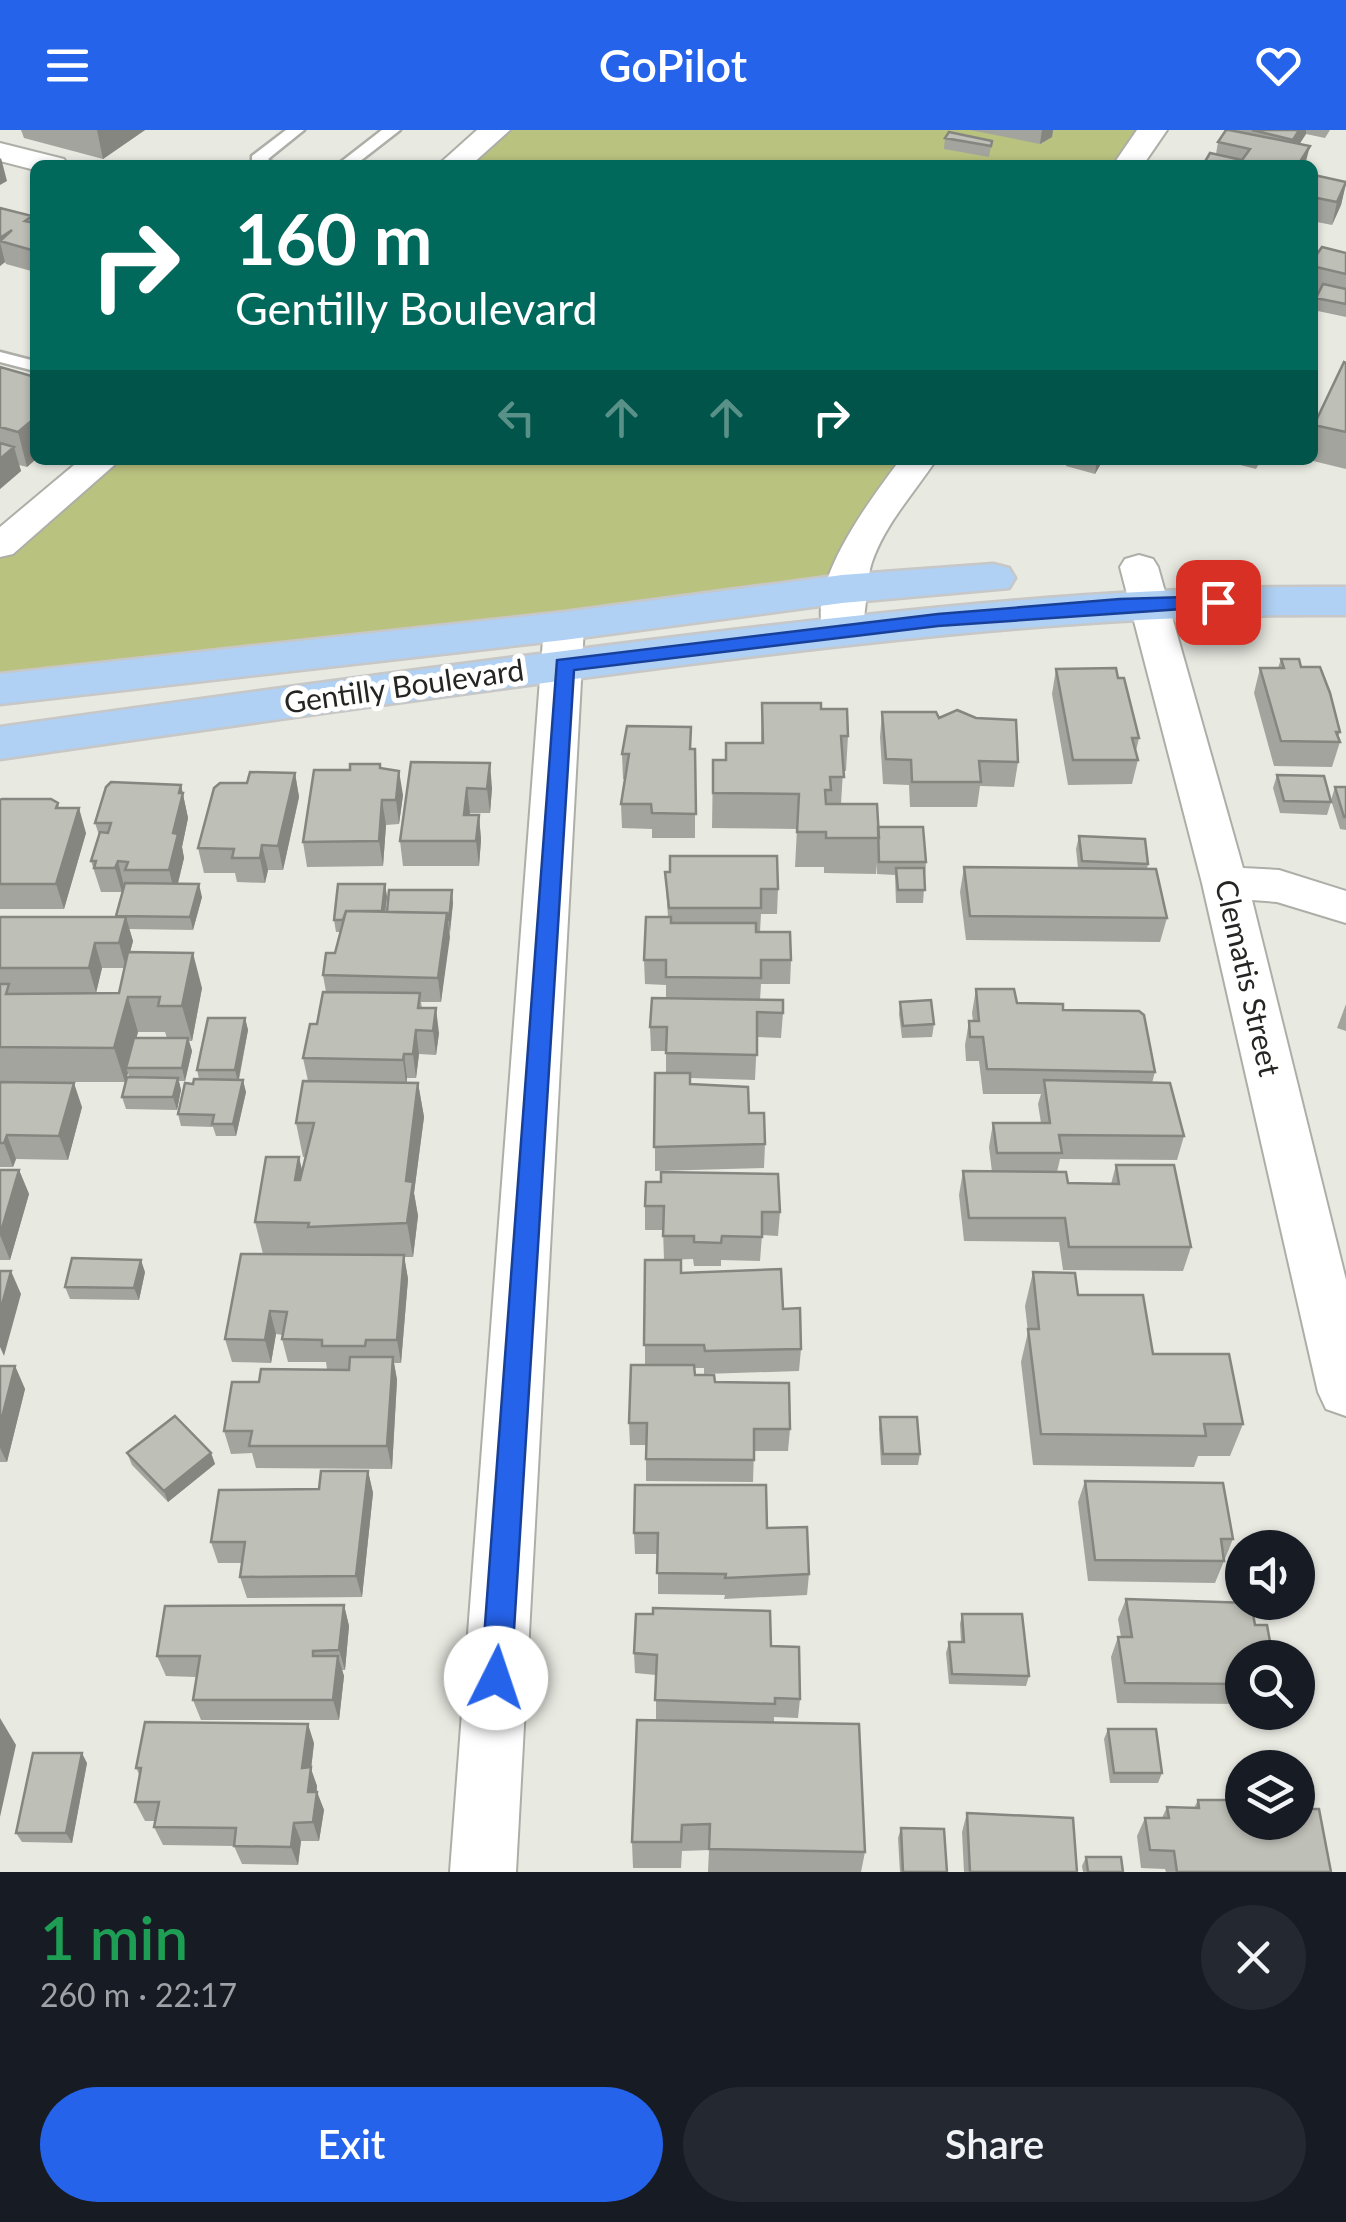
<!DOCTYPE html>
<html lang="en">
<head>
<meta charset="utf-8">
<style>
  :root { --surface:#171b24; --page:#242831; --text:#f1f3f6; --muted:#9ea1a6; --accent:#2563eb }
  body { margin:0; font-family:Lato,sans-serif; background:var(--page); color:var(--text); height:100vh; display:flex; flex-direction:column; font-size:38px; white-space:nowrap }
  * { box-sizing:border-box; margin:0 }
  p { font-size:32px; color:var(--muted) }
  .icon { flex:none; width:55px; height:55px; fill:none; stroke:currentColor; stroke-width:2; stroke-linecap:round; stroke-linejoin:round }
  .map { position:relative; height:1742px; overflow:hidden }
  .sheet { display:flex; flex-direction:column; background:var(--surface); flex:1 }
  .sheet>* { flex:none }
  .guide { position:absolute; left:30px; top:30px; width:1288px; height:305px; border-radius:15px; box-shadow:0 2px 8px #0004; background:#00695c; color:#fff; overflow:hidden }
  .fabs { position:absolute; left:1225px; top:1400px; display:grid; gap:20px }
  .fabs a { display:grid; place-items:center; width:90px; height:90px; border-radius:50%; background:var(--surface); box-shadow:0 2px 8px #0004; font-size:50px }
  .pin { position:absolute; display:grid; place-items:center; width:85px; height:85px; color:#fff; margin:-42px; border-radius:20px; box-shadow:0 5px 15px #0006 }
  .me { position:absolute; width:110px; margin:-55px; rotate:4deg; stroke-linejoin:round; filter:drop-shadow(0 0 8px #0008) }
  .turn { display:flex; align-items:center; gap:35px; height:210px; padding:0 40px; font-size:45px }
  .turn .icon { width:130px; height:130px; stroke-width:2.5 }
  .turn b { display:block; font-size:70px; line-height:85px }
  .lanes { display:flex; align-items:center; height:95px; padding:0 40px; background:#0003; justify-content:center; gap:50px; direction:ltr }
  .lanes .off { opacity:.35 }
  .round { display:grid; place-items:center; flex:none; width:105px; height:105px; border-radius:52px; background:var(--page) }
  .head { display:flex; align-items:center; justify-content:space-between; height:170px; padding:0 40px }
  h1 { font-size:60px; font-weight:600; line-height:75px; color:#1e9e55 }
  .action { display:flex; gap:20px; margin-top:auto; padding:20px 40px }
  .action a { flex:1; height:115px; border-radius:60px; background:var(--accent); color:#fff; font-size:40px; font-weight:600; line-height:115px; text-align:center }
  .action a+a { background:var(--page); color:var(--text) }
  header { display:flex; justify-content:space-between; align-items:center; height:130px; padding:0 40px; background:var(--accent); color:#fff; font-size:45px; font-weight:600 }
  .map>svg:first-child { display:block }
</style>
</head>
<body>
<header><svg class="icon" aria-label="menu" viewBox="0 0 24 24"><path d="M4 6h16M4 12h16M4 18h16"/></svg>GoPilot<svg class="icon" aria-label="heart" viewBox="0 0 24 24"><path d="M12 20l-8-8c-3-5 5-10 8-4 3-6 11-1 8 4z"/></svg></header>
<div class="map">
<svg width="1346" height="1742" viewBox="0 0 1346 1742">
  <rect width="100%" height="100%" fill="#e8e9e1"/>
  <!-- green -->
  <path fill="#bac27f" d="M495,0h657l-24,35h-675z
    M102,330h816l-76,129 -842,100v-143z"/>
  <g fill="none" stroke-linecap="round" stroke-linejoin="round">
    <defs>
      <path id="service" d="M286,0h18l-36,29 7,6 -23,-3v-6z
        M382,0h18l-45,35h-18z
        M0,222l35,9v10l-35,-9z"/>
      <path id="minor" d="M477,0h33l-39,35h-33z
        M1137,0h30l-24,35h-30z
        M0,13l64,16 4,6h-33v5l-35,-9z
        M80,330h40l-107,94 -13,3v-30z
        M900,330h36c-22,33 -51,64 -64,102 -8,24 -3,58 -16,78l-14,3 -14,-3c-31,-46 45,-144 72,-180z
        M1139,425l14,4 5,8 85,301 36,2 67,21v32l-69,-21 -25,-2 94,380v136l-20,-7 -8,-17 -116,-509 -82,-316 5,-8z
        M564,484l14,3 6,9 -68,1246h-66l94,-1246 6,-9z"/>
      <path id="primary" d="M993,434l16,4 6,10 -6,10 -167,15 -278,37 -564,64v-30l564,-62 278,-37z
        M1346,457v28c-223,-2 -443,22 -664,50 -227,29 -455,61 -682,94v-32c227,-32 455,-63 683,-91 220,-27 440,-51 663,-49z"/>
    </defs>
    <!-- service casing -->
    <use href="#service" stroke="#adaea7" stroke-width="5"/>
    <!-- minor casing -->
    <use href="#minor" stroke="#adaea7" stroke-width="4"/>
    <!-- primary casing -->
    <use href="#primary" stroke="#c6c7c6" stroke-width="5"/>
    <!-- service -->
    <use href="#service" fill="#fff" fill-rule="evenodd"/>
    <!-- minor -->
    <use href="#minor" fill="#fff" fill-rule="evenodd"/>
    <!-- primary -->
    <use href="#primary" fill="#b0d1f4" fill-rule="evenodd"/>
  </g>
  <!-- wall -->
  <path fill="#a3a49d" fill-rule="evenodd" d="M21,0h124l-42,29 -79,-21z
    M970,0h83l-1,7 -12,7z
    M1226,0h104l-5,8 -19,-4 -7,10 6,21h-102l13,-11 2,-12z
    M945,8l47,3 -3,16 -45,-8z
    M1312,47l34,5 -5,23 -9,20 -20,-4z
    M0,78l32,8 1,7h2v49l-29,-8 -1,-2 -5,4z
    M1346,123v64l-33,-7 6,-18 -7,-2v-29z
    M1346,233v106l-37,-9h3v-29l2,-6z
    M0,237l35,10v83l-8,7 -8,-2 2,6 -21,18z
    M1065,330h38l-8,14 -29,-8 1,-5z
    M1221,330h40l-5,9z
    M1281,529l20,8 39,65 -2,5 2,5 -8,25 -58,-1 -20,-73 6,-25h18z
    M1056,539l83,69 -3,13 2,9 -6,24 -64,1 -16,-91z
    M762,573l59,6 27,27 -2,35h-3l-2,33 37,23 48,35 -3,41h-27l-1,-28 -18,-1v-11l-1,11 -52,-1v-6h-29l2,-38 -85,-1 1,-68h13l35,-17z
    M882,582l57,6 79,44 -4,25 -34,-1 -3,21h-67l-1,-22 -26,-1 -3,-47z
    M695,619v89h-43v-9l-30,-1 -1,-24 4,-25h-2l-1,-25z
    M411,632l81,26 -2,25h-20l-1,2h10l2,25 -2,26h-76l-3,-25z
    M380,634l1,5 22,26 -4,29 -13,1 -3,41 -76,1 -4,-25 47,-72z
    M295,643l4,24 -16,73h-15l-3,13 -28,-1 -2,-9h-31l-6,-25 49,-65z
    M1277,645l54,27 -4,13 -47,-2 -7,-25z
    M181,655l7,33 -6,29 2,11 -6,26 24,13 -9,33 -64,-1 4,12 -3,11 72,36 -10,53h-3l3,10 -7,30h-6l2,9 -4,20 -51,-1 -4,-12 7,-20 -1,-4 -3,9h-125v-165h116l6,-25h-21l-10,-31 8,-26 -4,-12zM102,838h23l-6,25 -107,1v-1h84zM138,902h27l2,6h-31z
    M1335,657h11v43l-6,-1 -9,-29z
    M0,670l58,3 1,5 27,25 -22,76h-64z
    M1079,706l69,28 -1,5 20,49 -7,24 -194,-2 -6,-48 4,-25 114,1 -2,-19z
    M665,742l113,17 -1,25h-16l-1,18 31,28 -1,24h-29l-1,16 23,13 -2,25 -24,-1 -2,43 -65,-2v6l59,29 16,31 -1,24 -109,3v-98h11v-22h-15l-1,-24 16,-29v-13l-21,-1 -1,-24 24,-43z
    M385,754l2,13 -2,15 68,-9 -12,99h-20l1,6 17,25 -3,22 -17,-1 -3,24h-9v4l11,1 6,34 -10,76 4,23 -5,41h-9l4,22 -7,84h-7l3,17 -5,89 -136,-1 -4,-15 -21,1 -7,-23 35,-49 90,-12v-1h-22l-1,-7h-38l-6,-23 1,-4 -7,-1 -5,29 -39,-1 -7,-23 38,-85 -8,-32 47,-51 3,-14h-2l-7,-34 12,-42 -5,-23 14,-34 9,-32 -3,-17 12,-22 5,-21h-4l-2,-12z
    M976,859l41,14 46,7 92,62 -3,11 32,53 -7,24 -117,-1 -3,13 11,11 43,1 5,-19 75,82 -8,24 -120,-1 -4,-28 -95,-1 -5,-46 4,-24 29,1 -3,-25 4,-24h48l-3,-19 3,-10h-58l-4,-33h-13l-1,-16 4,-24h4l-1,-8z
    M900,872l34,22 -2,13 -30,1 -3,-24z
    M1346,874v27l-9,-3z
    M245,888l3,12 -9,50 7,12 -10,44h-20l-3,-9 -32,-1 -3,-12 15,-30 6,-5 -2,-9z
    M0,952l82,25 -14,53 -52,-1 -3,8h-13z
    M0,1040h19l10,24 -19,66h-10z
    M645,1076l135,6 -2,24 -16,-1 -2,26 -39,-1v6h-27l-1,-7 -29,1 -1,-30h-18z
    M645,1130l138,49 18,40 -2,22 -95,3v-6h-10l1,7 20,7 75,47 -2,22h-34l-1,31 -107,-1v-36h-16l-1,-22 16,-58z
    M145,1142l-6,28 -69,-1 -5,-12z
    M1033,1142l45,23 165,129 -13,32h-32l-4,11 -161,-2 -12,-103 7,-30 -3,-26z
    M0,1236h15l10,23 -18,73h-7z
    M880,1287l40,37 -2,11h-37l-2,-36z
    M127,1323h84l4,11 -47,38 -36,-37z
    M368,1341l5,22 -11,104 -115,1 -7,-21 2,-14h-24l-7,-21 108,-53z
    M1085,1351l148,58 -18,44 -127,-2 -10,-79z
    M767,1398l42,46 -2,21 -83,4 1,-4 -67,-1v-40h-23l-1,-21z
    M1126,1469l116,59v46l-125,-1 -6,-46 7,-20h3l-3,-18z
    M344,1475l5,21 -4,44h-3l2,6 -5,44h-138l-8,-20 3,-23 -30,-1 -9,-20z
    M962,1484l67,62 -3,10 -77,-2 -3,-31 3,-11h12l-1,-18z
    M771,1516l29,53 -2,19 -24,-1v6l91,129 -4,20h-153l1,-22 -27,1 -1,17h-48l-1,-26 24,-122v-45l-21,-2 -1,-20z
    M1108,1599l54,44 -4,10h-48l-6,-44z
    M314,1613l-3,26 6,17v6l7,18 -5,31h-18l-3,24 -56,-1 -8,-18 -71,-1 -9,-18 1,-6h-10l-10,-19 5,-26 -4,-8z
    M87,1633l-15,80 -50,-1 -6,-9z
    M1198,1670l44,22 89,50h-165l-1,-3 -24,-1 -4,-32 8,-18h17l5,-11 27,1z
    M967,1683l110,59h-113l-2,-40z
    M901,1698l46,44h-47l-2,-34z
    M1086,1727l37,15h-40l-1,-6z"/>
  <!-- shaded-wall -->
  <path fill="#858680" d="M97,0h48l-42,29z
    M1042,0h11l-1,7 -12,7z
    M1299,0h7v4l-18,28 5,-22z
    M1310,16l-5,19h-7z
    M1,28l6,23 -7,4v-26z
    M1346,54l-5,21 -9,20 5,-23z
    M0,112l5,20 -5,4z
    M35,288v42l-8,7 -9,-35z
    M14,317l7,24 -21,18v-30z
    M1097,330h6l-8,14z
    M490,633l2,25 -2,25 -3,-24z
    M399,641l4,24 -4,29 -3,-24z
    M295,643l4,24 -16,73 -5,-24z
    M181,655l7,33 -6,29 2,11 -9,36 -6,-24z
    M467,658l3,25 -4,27 -2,-25z
    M382,670l4,25 -3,41 -4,-25z
    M79,678l7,25 -22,76 -8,-25z
    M479,685l2,25 -2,26 -3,-25z
    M262,715l6,25 -3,13 -5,-25z
    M118,731l6,25 -2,6 -7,-24z
    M199,754l3,13 -9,33 -3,-13z
    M385,754l2,13 -4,36 -2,-13z
    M452,760l1,13 -3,30 -1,-12z
    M447,783l3,24 -9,65 -3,-24z
    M126,787l7,24 -7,27 -7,-25z
    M95,813l7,25 -6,25 -7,-25z
    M193,823l9,35 -10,53 -10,-35z
    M128,867l10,35 -9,36h-3l2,5 -3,9 -11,-34z
    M436,878l3,25 -3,22 -3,-24z
    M245,888l3,12 -10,52 -3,-12z
    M416,900l3,24 -3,24 -3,-24z
    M188,908l4,13 -7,30 -3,-13z
    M404,924l3,24 -1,6 -3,-24z
    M178,948l3,12 -4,20 -4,-13z
    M243,950l3,12 -10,44 -3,-12z
    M74,953l8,24 -14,53 -9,-24z
    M418,953l6,34 -10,76 4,23 -5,41 -6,-34 -1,-42z
    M7,1005l9,24 -3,8 -9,-24z
    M299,1027l8,34 -12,-11z
    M19,1040l10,24 -19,66 -10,-25z
    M404,1125l4,24 -7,84 -4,-23z
    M141,1130l4,12 -6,28 -5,-12z
    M11,1141l10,23 -17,62 -4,-9v-35z
    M270,1181l6,23 -5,29 -6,-23z
    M393,1227l4,23 -5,89 -5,-23z
    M15,1236l10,23 -18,73 -7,-14v-23z
    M211,1323l4,11 -47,38 -4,-11z
    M368,1341l5,22 -11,104 -6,-21z
    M344,1475l5,21 -4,44 -6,-20z
    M338,1526l6,20 -5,44 -6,-20z
    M0,1588l16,27 -16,72z
    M308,1594l6,19 -3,26 6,17 -3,24 -12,-42z
    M82,1623l5,10 -15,80 -6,-10z
    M317,1662l7,18 -5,31 -6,-19z
    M294,1693l7,18 -3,24 -7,-18z"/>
  <!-- building -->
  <path fill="#bebfb7" stroke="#858680" stroke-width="2.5" d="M1226,0h3l81,16 -12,19h-95l7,-12 32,7 8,-11 -32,-7z
    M1252,0h47l-6,10z
    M949,2l43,9 -1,5 -46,-8z
    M1314,45l32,7 -9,20 -25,-5z
    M0,78l32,8 -7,5 10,2v28l-35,-10 12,-11 -12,8z
    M1322,117l24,6v21l-34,-8v-5z
    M1323,154l23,5v15l-30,-6z
    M1344,232l2,1v69l-32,-7z
    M0,237l35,10v41l-17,14 -18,-5z
    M0,313l14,4 -14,12z
    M1281,529h18l2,8h19l10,26 10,39h-4l4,10 -59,-1 -21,-73h24z
    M1116,538l2,10h6l15,60h-7l6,22h-65l-17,-91z
    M762,573h59v6h26l1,27h-7l3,41h-14l1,13h-6l1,14h51l2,34h-53v-6h-29l2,-38 -86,-1v-33h13v-17h37z
    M957,580l19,8 40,2 2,42 -39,-1 2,21h-69l-1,-22 -25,-1 -4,-47h54l3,6z
    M627,596l64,1 -1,22h5l1,65 -44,-1 -1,-9h-30l8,-50h-7z
    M411,632l79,1 -3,26 -20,-1 -3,27h15l-3,26h-76z
    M350,634h30v4l19,3 -3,29h-14l-3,41 -76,1 11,-72h36z
    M250,642l45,1 -17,73 -16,-1 -2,13h-28l2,-9 -36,-1 16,-60 6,-5h27z
    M1277,645l47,1 7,26 -47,-1z
    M111,652l70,3 -2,8h4l-10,40 5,1 -9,36h-44l3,-8 -10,-1 -3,7h-21l2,-7h-5l9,-29 8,1 3,-10h-16l11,-36z
    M1335,657h11v30h-2z
    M2,669h49l7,4 -2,5h23l-23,76h-56v-84z
    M878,697h45l3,35h-47z
    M1079,706l66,3 3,25 -66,-3z
    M670,726h107l1,33h-17v19h-92l-4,-36h5z
    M964,737l192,2 11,49 -197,-2z
    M896,738h28l1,22h-27z
    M125,753l74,1 -9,33 -74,-1z
    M338,754h47l-3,27h-36l-3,9h-9z
    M389,760h63l-3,31 -2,-8 -60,-1z
    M346,781l101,2 -9,65 -115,-3 3,-22h9z
    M0,787h126l-7,26h-24l-6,25h-89z
    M646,787h25v6h85v9h34l1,28h-30v18l-95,-1v-17h-22z
    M128,822l65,1 -11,53h-24l2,-9h-32l-14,51 -114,-1v-63h9l-3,10 113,-1z
    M976,859h38l3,14 46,1v6l76,1 5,4 11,57 -168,-3 -4,-32h-13l-1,-16h10z
    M323,862l97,1 -2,15h18l-3,23 -17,-1 -3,24h-9l-1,6 -100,-2 7,-34h7z
    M652,868l131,2v13l-26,-1v43l-91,-2 1,-26h-17z
    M931,870l3,24 -31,2 -3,-24z
    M208,888h37l-10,52h-38z
    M134,908h54l-6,30h-56z
    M655,943h35v11l58,3 1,26h15l1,31 -111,3z
    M127,947l51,1 -5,19h-51z
    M194,949l49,1 -10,44h-21l2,-9 -36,-1 7,-31 8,1z
    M1044,950l126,3 14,53 -125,-1 3,18h-65l-4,-30h57z
    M303,951l115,2 -12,98 7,1 -6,41 -99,4 1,-4 -54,-1 11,-65h33l-4,23h5l14,-57h-18z
    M0,952l74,1 -15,53 -52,-1 -3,8h-4z
    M1116,1035h58l17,82h-122l-4,-29h-96l-6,-47 103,1 2,11 51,1z
    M0,1040h19l-19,65z
    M661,1042l117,2 2,38h-18v25l-40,-1 -1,7 -27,-1v-6h-31l1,-30h-19l1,-24h15z
    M241,1124l163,1 -7,85h-31l-1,6h-43v-6l-40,-1 5,-27 -17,-1 -5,29 -40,-1z
    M72,1128l69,2 -7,28 -69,-1z
    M645,1130h36v13l100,-4 2,40 17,-1 1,41 -96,2 -1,-6h-60z
    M0,1141h11l-11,41z
    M1033,1142l42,1 3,22h65l10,59h76l14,70h-39l2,12 -165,-2 -13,-105h11z
    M350,1227h43l-6,89h-138l3,-15h-28l8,-49h27l2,-13 88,1z
    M631,1235h63l1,10h19l1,7 74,1 1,46h-36v31l-108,-1 1,-36h-18z
    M0,1236h15l-15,59z
    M175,1286l36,37 -47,38 -37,-38z
    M880,1287h37l3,37h-37z
    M321,1341h47l-12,105 -116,1 5,-35h-34l8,-52 100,-1z
    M1085,1351l138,2 10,56h-12l3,22 -129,-1z
    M635,1355h131l1,43 40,-1 2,47 -84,4 1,-4 -69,-1 1,-40h-24z
    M1126,1469l125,4 4,22h12l6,33h-31v26l-117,-1 -7,-46h14z
    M344,1475l-5,45 -26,1v5h25l-5,44h-140l7,-44h-43l8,-50z
    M653,1478l117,3 1,35 28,1 1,52 -25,-1v6l-120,-4 2,-45 -23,-2 2,-39h17z
    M962,1484h60l7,62 -77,-2 -3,-32h15z
    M637,1590l222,4 6,128 -156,-3 1,-25 -28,1 -1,17h-49z
    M145,1592l163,2 -6,44 9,-1 -3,25h9l-4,30 -19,1 -3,24 -57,-1 2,-18 -82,-1 5,-25h-24l6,-34h-5z
    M1108,1599h48l6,44h-48z
    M33,1623h49l-16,80h-50z
    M1198,1670h44v22h56v-13h21l12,63h-154l-3,-21 -24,-1 -5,-32h24l-2,-11 32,1z
    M967,1683l106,5 4,54h-107z
    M901,1698l43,1 3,43h-44z
    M1086,1727h35l2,15h-35z"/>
  <!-- route -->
  <path fill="#2563eb" stroke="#184099" stroke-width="2.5" d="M1218,466l7,1v9l-287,20 -364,44 -63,1008 -4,10 -11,4 -10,-4 -5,-10 76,-1018 381,-46 182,-15z"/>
  <g text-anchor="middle" stroke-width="10" stroke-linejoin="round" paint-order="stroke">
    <!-- street labels -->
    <g font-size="30" fill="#252623" stroke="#fff">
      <text transform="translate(404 557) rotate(-8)" y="10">Gentilly Boulevard</text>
      <text transform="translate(1247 848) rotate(77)" y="10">Clematis Street</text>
    </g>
  </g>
</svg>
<div class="fabs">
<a><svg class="icon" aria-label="sound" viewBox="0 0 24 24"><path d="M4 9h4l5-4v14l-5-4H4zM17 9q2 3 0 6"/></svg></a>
<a><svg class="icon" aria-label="search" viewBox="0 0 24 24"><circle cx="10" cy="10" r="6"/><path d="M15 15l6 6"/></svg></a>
<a><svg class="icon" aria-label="layers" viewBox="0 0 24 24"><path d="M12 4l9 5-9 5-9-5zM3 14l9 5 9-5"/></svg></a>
</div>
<div class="pin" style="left:1218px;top:472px;background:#d93025"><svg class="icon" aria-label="arrive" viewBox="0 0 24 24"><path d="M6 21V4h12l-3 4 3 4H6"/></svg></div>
<svg class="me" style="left:496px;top:1548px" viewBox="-20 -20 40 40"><circle r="19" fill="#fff"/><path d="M0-13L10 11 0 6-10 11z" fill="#2563eb"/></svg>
<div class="guide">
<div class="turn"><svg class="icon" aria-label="right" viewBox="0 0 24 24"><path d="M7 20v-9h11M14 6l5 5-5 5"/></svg><div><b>160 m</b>Gentilly Boulevard</div></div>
<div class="lanes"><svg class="icon off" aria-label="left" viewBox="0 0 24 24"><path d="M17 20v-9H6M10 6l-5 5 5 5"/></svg><svg class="icon off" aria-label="ahead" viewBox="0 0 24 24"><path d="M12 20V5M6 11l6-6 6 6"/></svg><svg class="icon off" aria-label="ahead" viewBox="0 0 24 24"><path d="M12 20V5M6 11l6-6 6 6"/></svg><svg class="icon" aria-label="right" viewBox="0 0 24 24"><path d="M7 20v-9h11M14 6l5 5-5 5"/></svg></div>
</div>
</div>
<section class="sheet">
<div class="head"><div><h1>1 min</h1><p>260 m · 22:17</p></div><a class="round"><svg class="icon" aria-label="close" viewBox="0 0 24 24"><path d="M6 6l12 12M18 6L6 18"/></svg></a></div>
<div class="action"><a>Exit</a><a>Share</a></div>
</section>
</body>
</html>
